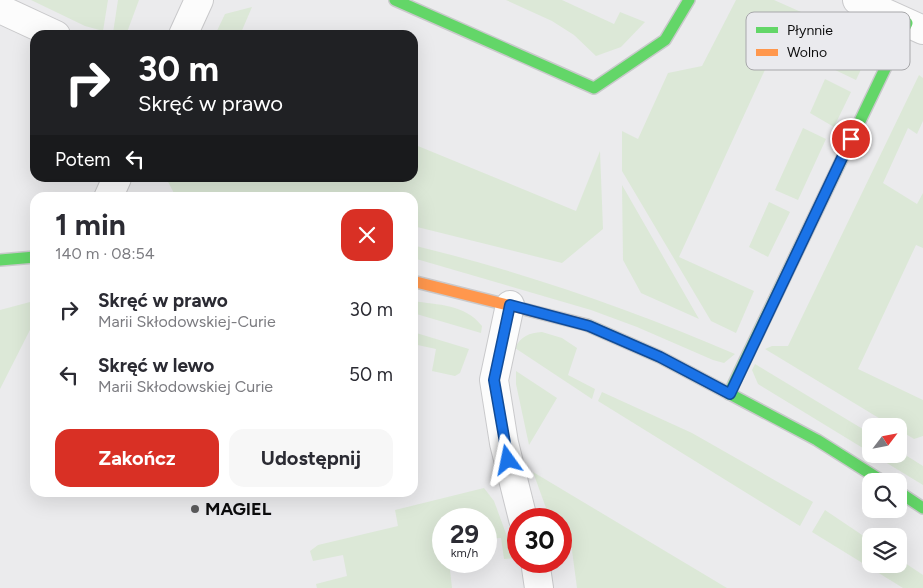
<!DOCTYPE html>
<html lang="pl">
<head>
<meta charset="utf-8">
<style>
  :root { --surface:#fff; --page:#f7f7f7; --text:#2b2b33; --muted:#7c7c81; --accent:#d93025 }
  body { margin:0; font-family:Figtree,sans-serif; background:var(--page); color:var(--text); height:100vh; display:flex; flex-direction:column; font-size:19px; white-space:nowrap }
  * { box-sizing:border-box; margin:0 }
  p { font-size:16px; color:var(--muted) }
  .icon { flex:none; width:28px; height:28px; fill:none; stroke:currentColor; stroke-width:2; stroke-linecap:round; stroke-linejoin:round }
  .map { position:relative; flex:1; overflow:hidden }
  .drawer { position:absolute; left:30px; top:192px; width:388px; height:305px; display:flex; flex-direction:column; background:var(--surface); border-radius:15px; box-shadow:0 5px 20px #0002 }
  .drawer>* { flex:none }
  .banner { position:absolute; left:30px; top:30px; width:388px; height:152px; border-radius:15px; box-shadow:0 5px 20px #0002; background:#202124; color:#fff; overflow:hidden }
  .needle { width:32px; rotate:58deg }
  .tools { position:absolute; left:862px; top:418px; display:grid; gap:10px }
  .tools a { display:grid; place-items:center; width:45px; height:45px; border-radius:10px; background:var(--surface); box-shadow:0 5px 20px #0002; font-size:25px }
  .speed { position:absolute; left:432px; top:508px; display:flex; gap:10px; font-size:25px; font-weight:700; text-align:center }
  .speed>* { display:grid; place-content:center; width:65px; height:65px; border-radius:50%; background:var(--surface); box-shadow:0 5px 20px #0002; line-height:1 }
  .speed small { font-size:12px; font-weight:400 }
  .speed .limit { border:8px solid #d22; background:#fff; color:#111 }
  .pin { position:absolute; display:grid; place-items:center; width:42px; height:42px; color:#fff; margin:-21px; border:2px solid #fff; border-radius:50%; box-shadow:0 1px 5px #0007 }
  .me { position:absolute; width:55px; margin:-28px; rotate:348deg; stroke-linejoin:round; filter:drop-shadow(0 0 4px #0008) }
  .turn { display:flex; align-items:center; gap:18px; height:105px; padding:0 25px; font-size:22px }
  .turn .icon { width:65px; height:65px; stroke-width:2.5 }
  .turn b { display:block; font-size:35px; line-height:42px }
  .then { display:flex; align-items:center; height:48px; padding:0 25px; background:#0003; gap:10px; font-size:19px }
  .round { display:grid; place-items:center; flex:none; width:52px; height:52px; border-radius:15px; background:var(--page) }
  .headline { display:flex; align-items:center; justify-content:space-between; height:85px; padding:0 25px }
  h1 { font-size:30px; font-weight:700; line-height:38px }
  .primary-button { display:flex; gap:10px; margin-top:auto; padding:10px 25px }
  .primary-button a { flex:1; height:58px; border-radius:15px; background:var(--accent); color:#fff; font-size:20px; font-weight:700; line-height:58px; text-align:center }
  .primary-button a+a { background:var(--page); color:var(--text) }
  ul { padding:0; list-style:none }
  li { display:flex; align-items:center; gap:15px; height:65px; padding:0 25px }
  li div { flex:1 }
  li b { display:block; font-size:19px }
  li em { font-style:normal }
  .map>svg:first-child { display:block }
</style>
</head>
<body>
<div class="map">
<svg width="923" height="588" viewBox="0 0 923 588">
  <rect width="100%" height="100%" fill="#ebebed"/>
  <!-- green -->
  <path fill="#dce8d7" d="M31,0h77l-5,31 -18,-5z
    M118,0h21l-13,35h-11l-2,-2z
    M506,0h56l52,24 6,-12 25,10 -24,25 -25,9 -22,-21 -22,-14z
    M736,0h38l99,44 -17,36 -25,-12 14,-31 -54,-24 -112,244 75,34 -18,42 -25,-12 -89,-150v-40l16,8 30,-66 34,-7z
    M252,7l-12,28h-25l10,-21z
    M919,75l4,3v43l-6,13 -9,-6 -25,55 34,21 6,-11v55l-7,-3 -58,124 65,31v36l-9,3 -15,-9v-4h-7l-127,-77 7,-3h16z
    M825,79l26,13 -17,35 -24,-14z
    M803,128l23,11 -28,61 -23,-10z
    M413,144l163,67 24,-60 3,78 -41,34 -149,-37 -1,-28 -236,-1 -10,-19h246z
    M622,185l77,134 -58,-26 -18,-33z
    M769,202l21,10 -22,45 -19,-10z
    M412,245c112,27 218,64 323,109l-11,9 -11,-3 -76,-33 -46,-17 -178,-52z
    M413,301c25,4 52,3 69,25l-1,7 -68,-20z
    M30,302l5,10v8l-35,69v-79z
    M413,332l56,17 -9,24 -5,3 -23,-5 4,-22 -23,-5z
    M542,332l20,6 15,10 -9,27 27,14 -3,10 -77,-51c6,-12 14,-15 27,-16z
    M755,364l116,70v19l-113,-69 -6,-14z
    M516,371l41,27 -28,47 -13,-61z
    M602,392l90,41 121,69 -13,24 -202,-125z
    M899,451l24,15v19l-51,-31h27z
    M533,472l194,116h-150l-6,-45 -10,-4v-20h-11z
    M484,488l10,13 21,57 -11,1 -3,-21 -15,1v-20h-42v42h5l3,27h-135l-1,-4 31,-8 -4,-21 -30,6 -3,-10 8,-6 80,-19 -3,-16z
    M825,510l46,31v23h28v-5l24,16v13h-20l-91,-56z"/>
  <g fill="none" stroke-linecap="round" stroke-linejoin="round">
    <defs>
      <path id="street" d="M857,0l66,30
        M0,9l56,26
        M183,35l16,-35
        M108,198l9,-20
        M510,305l-16,75 10,63 19,76
        M535,561l4,27"/>
      <path id="fast" d="M395,0l199,88 71,-48 24,-40
        M0,260l35,-3
        M587,325l73,32 157,83 65,41
        M729,394l178,-371
        M899,492l24,16"/>
      <path id="slow" d="M412,281l175,44"/>
    </defs>
    <!-- street casing -->
    <use href="#street" stroke="#c9c9cb" stroke-width="30"/>
    <!-- fast casing -->
    <use href="#fast" stroke="#c9c9cb" stroke-width="14"/>
    <!-- slow casing -->
    <use href="#slow" stroke="#c9c9cb" stroke-width="14"/>
    <!-- street -->
    <use href="#street" stroke="#fcfcfc" stroke-width="28"/>
    <!-- fast -->
    <use href="#fast" stroke="#63d668" stroke-width="11"/>
    <!-- slow -->
    <use href="#slow" stroke="#ff974d" stroke-width="11"/>
  </g>
  <g fill="none" stroke-linecap="round" stroke-linejoin="round">
    <defs>
      <path id="route" d="M508,460l-14,-80 16,-75 79,21 71,31 70,37 121,-255"/>
    </defs>
    <!-- route casing -->
    <use href="#route" stroke="#114b97" stroke-width="12"/>
    <!-- route -->
    <use href="#route" stroke="#1a73e8" stroke-width="9"/>
  </g>
  <!-- markers -->
  <circle fill="#5a5a5b" stroke="#eaeaee" stroke-width="2" cx="195" cy="509" r="5"/>
  <g text-anchor="middle" stroke-width="4.5" stroke-linejoin="round" paint-order="stroke">
    <!-- poi labels -->
    <g font-size="18" font-weight="bold" fill="#0c0c0d" stroke="#eaeaee" text-anchor="start">
      <text x="205" y="515">MAGIEL</text>
    </g>
  </g>
  <!-- legend -->
  <rect x="746" y="12" width="164" height="58" rx="8" fill="#eaeaee" stroke="#a7a7aa" stroke-width="1"/>
  <rect x="756" y="27" width="22" height="6" fill="#63d668"/>
  <rect x="756" y="49" width="22" height="7" fill="#ff974d"/>
  <g font-size="14" fill="#0c0c0d">
    <text x="787" y="35">Płynnie</text>
    <text x="787" y="57">Wolno</text>
  </g>
</svg>
<div class="tools">
<a><svg class="needle" viewBox="-14 -14 28 28"><path d="M0-13l5 13h-10z" fill="#e53935"/><path d="M0 13l5-13h-10z" fill="#7c7c81"/></svg></a>
<a><svg class="icon" aria-label="search" viewBox="0 0 24 24"><circle cx="10" cy="10" r="6"/><path d="M15 15l6 6"/></svg></a>
<a><svg class="icon" aria-label="layers" viewBox="0 0 24 24"><path d="M12 4l9 5-9 5-9-5zM3 14l9 5 9-5"/></svg></a>
</div>
<div class="speed"><div>29<small>km/h</small></div><div class="limit">30</div></div>
<div class="pin" style="left:851px;top:139px;background:#d93025"><svg class="icon" aria-label="arrive" viewBox="0 0 24 24"><path d="M6 21V4h12l-3 4 3 4H6"/></svg></div>
<svg class="me" style="left:508px;top:460px" viewBox="-20 -20 40 40"><path d="M0-17L14 15 0 8-14 15z" fill="#1a73e8" stroke="#fff" stroke-width="4"/></svg>
<div class="banner">
<div class="turn"><svg class="icon" aria-label="right" viewBox="0 0 24 24"><path d="M7 20v-9h11M14 6l5 5-5 5"/></svg><div><b>30 m</b>Skręć w prawo</div></div>
<div class="then">Potem<svg class="icon" aria-label="left" viewBox="0 0 24 24"><path d="M17 20v-9H6M10 6l-5 5 5 5"/></svg></div>
</div>
<section class="drawer">
<div class="headline"><div><h1>1 min</h1><p>140 m · 08:54</p></div><a class="round" style="background:#d93025;color:#fff"><svg class="icon" aria-label="close" viewBox="0 0 24 24"><path d="M6 6l12 12M18 6L6 18"/></svg></a></div>
<ul>
<li><svg class="icon" aria-label="right" viewBox="0 0 24 24"><path d="M7 20v-9h11M14 6l5 5-5 5"/></svg><div><b>Skręć w prawo</b><p>Marii Skłodowskiej-Curie</p></div><em>30 m</em></li>
<li><svg class="icon" aria-label="left" viewBox="0 0 24 24"><path d="M17 20v-9H6M10 6l-5 5 5 5"/></svg><div><b>Skręć w lewo</b><p>Marii Skłodowskiej Curie</p></div><em>50 m</em></li>
</ul>
<div class="primary-button"><a>Zakończ</a><a>Udostępnij</a></div>
</section>
</div>
</body>
</html>
